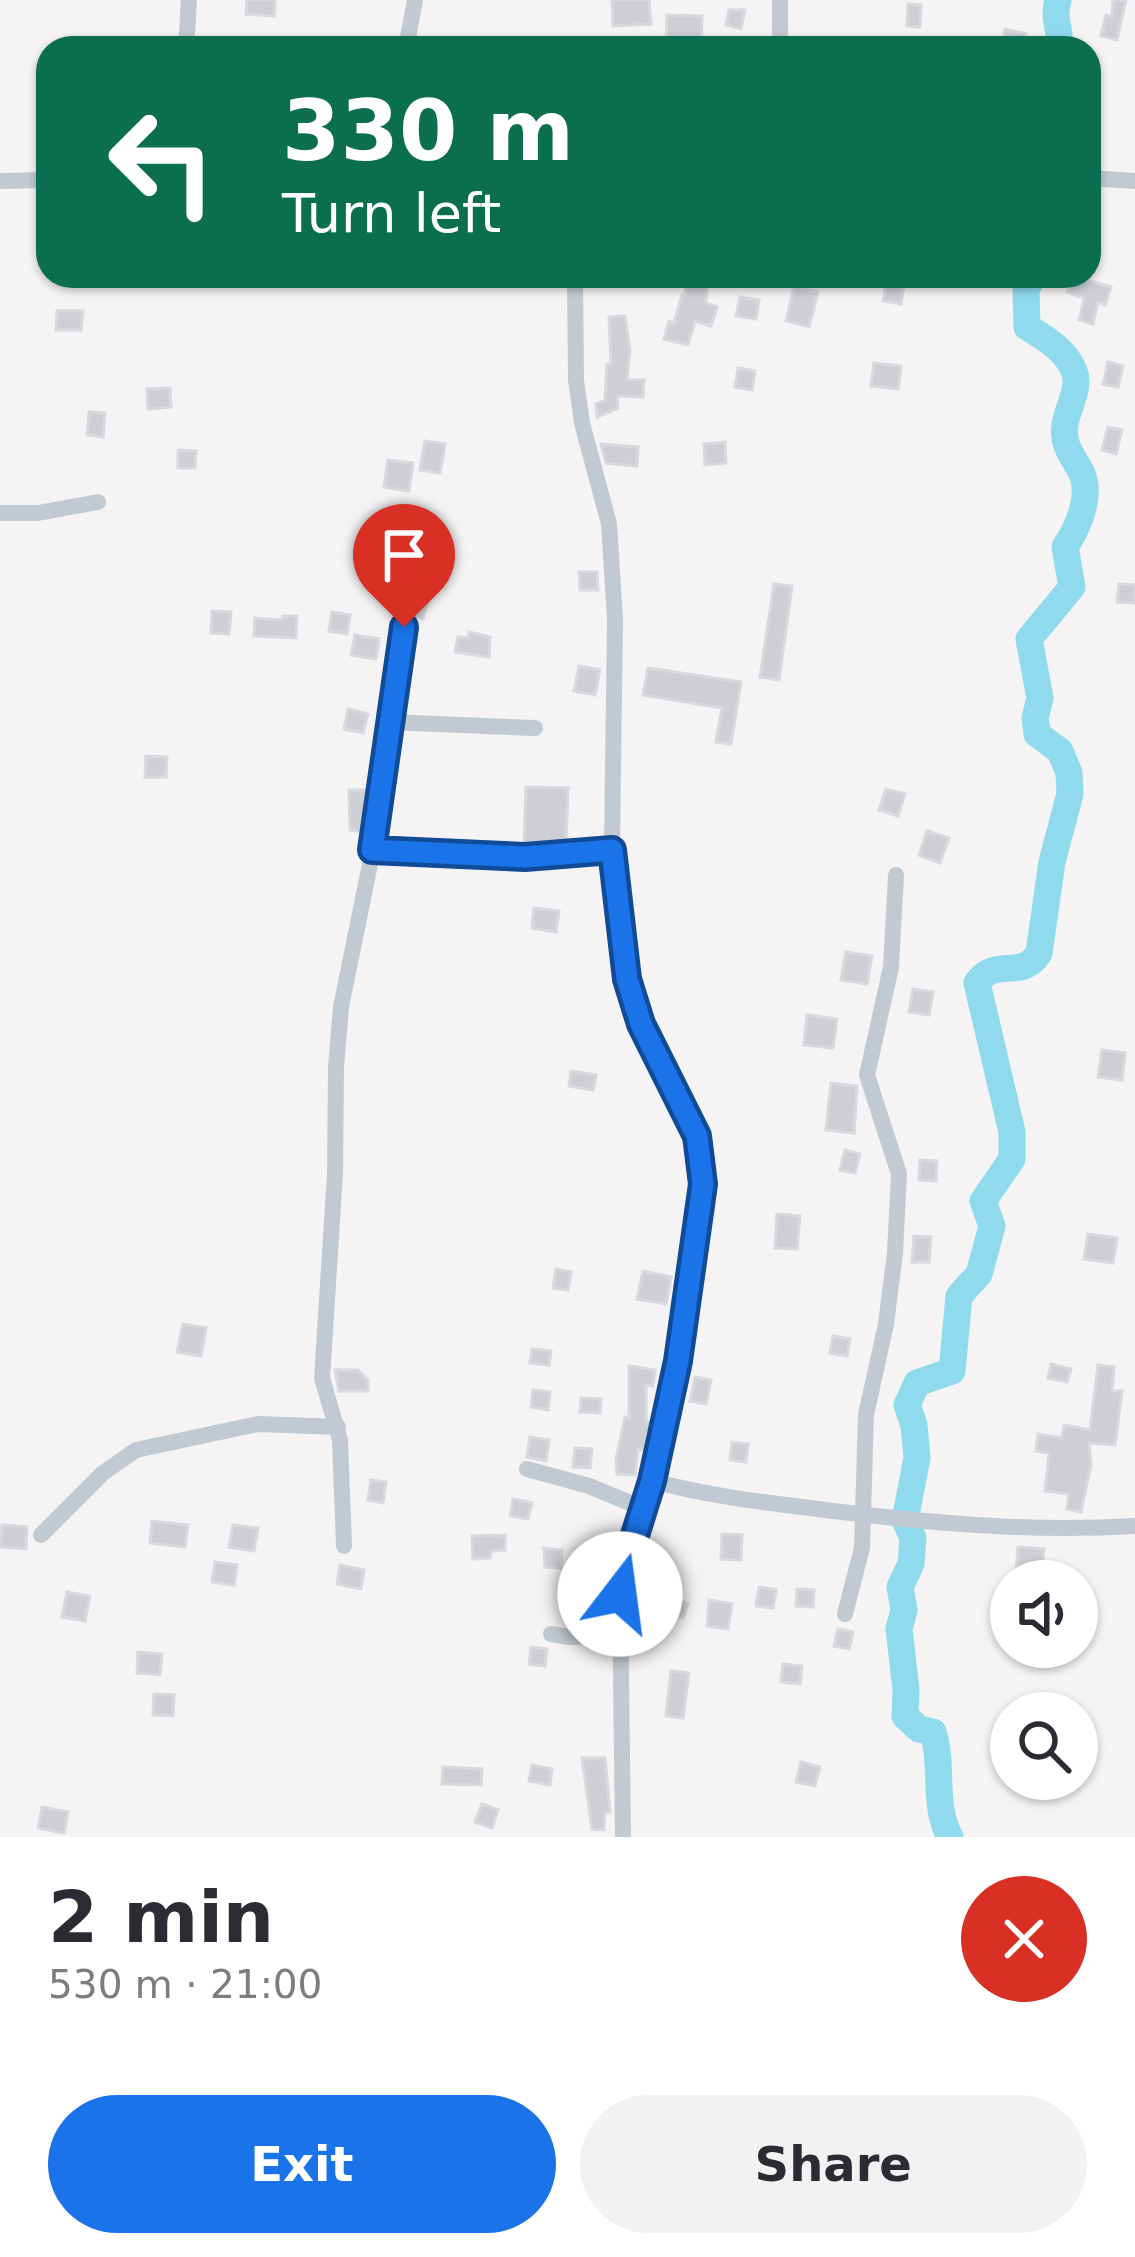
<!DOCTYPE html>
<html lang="en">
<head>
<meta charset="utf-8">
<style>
  :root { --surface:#fff; --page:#f2f2f3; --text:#2b2b33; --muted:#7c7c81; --accent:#1a73e8 }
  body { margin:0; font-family:"DejaVu Sans",sans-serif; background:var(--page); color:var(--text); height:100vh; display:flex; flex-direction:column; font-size:45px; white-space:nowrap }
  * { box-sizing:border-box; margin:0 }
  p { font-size:39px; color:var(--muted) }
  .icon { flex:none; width:66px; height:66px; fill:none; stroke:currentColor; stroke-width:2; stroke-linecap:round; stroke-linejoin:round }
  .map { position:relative; height:1837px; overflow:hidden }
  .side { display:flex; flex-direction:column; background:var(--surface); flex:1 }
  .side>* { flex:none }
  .hud { position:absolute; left:36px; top:36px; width:1065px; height:252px; border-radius:36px; box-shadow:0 3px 9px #0004; background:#0b6e4f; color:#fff; overflow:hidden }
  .fabs { position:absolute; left:990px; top:1560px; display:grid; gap:24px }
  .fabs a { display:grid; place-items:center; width:108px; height:108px; border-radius:50%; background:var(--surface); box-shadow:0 3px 9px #0004; font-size:60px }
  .pin { position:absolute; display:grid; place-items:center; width:102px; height:102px; color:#fff; margin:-123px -51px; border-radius:50% 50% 50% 0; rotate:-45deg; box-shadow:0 0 12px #0007 }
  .pin .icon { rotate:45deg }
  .me { position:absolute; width:132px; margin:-66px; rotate:15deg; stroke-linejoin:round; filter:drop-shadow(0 0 9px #0008) }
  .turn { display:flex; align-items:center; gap:42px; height:252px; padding:0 48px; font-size:54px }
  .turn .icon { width:156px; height:156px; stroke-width:2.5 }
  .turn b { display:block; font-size:84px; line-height:102px }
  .round { display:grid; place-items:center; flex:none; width:126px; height:126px; border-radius:63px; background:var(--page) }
  .overview { display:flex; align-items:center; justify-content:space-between; height:204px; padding:0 48px }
  h1 { font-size:72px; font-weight:800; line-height:90px }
  .primary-button { display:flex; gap:24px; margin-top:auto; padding:24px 48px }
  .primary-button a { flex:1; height:138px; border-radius:72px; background:var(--accent); color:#fff; font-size:48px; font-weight:800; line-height:138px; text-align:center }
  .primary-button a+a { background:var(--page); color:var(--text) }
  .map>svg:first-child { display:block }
</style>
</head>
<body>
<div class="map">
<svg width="1135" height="1837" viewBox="0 0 1135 1837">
  <rect width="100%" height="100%" fill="#f5f3f3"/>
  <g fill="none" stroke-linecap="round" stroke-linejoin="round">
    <!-- river -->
    <path stroke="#90daee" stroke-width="27" d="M1058,0c-6,23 4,28 1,48
      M950,1837c-18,-33 -6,-72 -17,-105l-14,-3 -14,-13 1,-26 -7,-61 5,-19 -4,-23 11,-23 2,-26 -8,-18 12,-62 -3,-33 -7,-20 10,-22 35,-12 7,-75 20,-22 13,-48 -9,-25 29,-42v-27l-35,-149c18,-27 45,-2 62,-30l13,-91 18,-68 -1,-21 -9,-22 -23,-17 -2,-16 5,-20 -11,-59 43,-52 -7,-40c14,-21 29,-55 14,-79 -8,-14 -17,-25 -14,-43 2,-17 16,-37 9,-54 -8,-21 -29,-33 -47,-44l-1,-38 8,-13"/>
  </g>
  <!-- building -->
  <path fill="#cdcfd5" stroke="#d7d9de" stroke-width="3" d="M247,0h28l-1,16 -28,-2z
    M612,0h37l2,24 -38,2z
    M1113,0h13l-9,40 -16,-4 5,-21 6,2z
    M908,4l13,1 -1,22 -13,-1z
    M729,10h16l-4,19 -15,-4z
    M667,15l35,1 -1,32h-35z
    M1005,29l21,5 -3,14h-22z
    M686,276h22l-2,27 11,4 -6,19 -16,-5 -7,24 -24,-6 5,-18 5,2 8,-28 3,1z
    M1073,276l38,11 -6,18 -7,-3 -5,22 -14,-4 5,-22 -17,-6z
    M887,277l18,3 -4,24 -18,-3z
    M794,287l24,5 -9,35 -23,-6z
    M740,297l19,3 -3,19 -20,-3z
    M57,311h26l-2,19h-25z
    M625,316l5,34 -3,30h17l-1,17 -26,-1 1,12 -21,9 -1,-13 9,-4 2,-36 4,1 -2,-48z
    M1108,362l15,4 -5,21 -15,-3z
    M874,363l27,3 -3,23 -27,-3z
    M738,368l17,3 -3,19 -17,-3z
    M170,388l1,19 -23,2 -1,-20z
    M89,412l16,1 -2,24 -16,-2z
    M1108,427l14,3 -6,24 -14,-4z
    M425,441l20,3 -5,29 -20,-3z
    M725,442l1,21 -21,2 -1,-21z
    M601,444l37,3 -1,19 -31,-3z
    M178,450l18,1 -1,17h-17z
    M388,460l25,3 -4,28 -25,-4z
    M579,572h18l1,18h-18z
    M774,584l18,2 -13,94 -19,-3z
    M1119,584l16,1v18l-18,-1z
    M414,593l15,3 -6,23 -14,-4z
    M212,611l19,1 -2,22 -18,-1z
    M332,612l18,3 -3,19 -18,-3z
    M283,616h14l-1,22 -42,-2 1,-18 27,2z
    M469,632l21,5 -1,20 -34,-5 3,-15 10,1z
    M355,635l24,4 -3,20 -25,-4z
    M579,666l21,4 -5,25 -21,-4z
    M648,668l93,14 -10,62 -15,-2 6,-34 -79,-13z
    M348,709l20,5 -5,19 -19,-4z
    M146,756l21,1 -1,20h-21z
    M526,787l42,1 -2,53 -42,3z
    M886,789l19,5 -7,22 -19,-6z
    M349,790h18l-3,42 -14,-2z
    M927,831l22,7 -9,25 -21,-8z
    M534,908l25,3 -3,21 -24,-4z
    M846,952l26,4 -5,28 -26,-4z
    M913,989l20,3 -4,23 -20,-3z
    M807,1015l30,4 -4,29 -29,-3z
    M1102,1050l23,3 -3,27 -24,-3z
    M571,1071l25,4 -3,15 -24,-4z
    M831,1083l26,3 -3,47 -28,-3z
    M845,1150l15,4 -5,19 -15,-3z
    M920,1160l17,1 -1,20 -17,-1z
    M777,1214l23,2 -3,33 -22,-1z
    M1088,1234l29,4 -4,25 -29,-4z
    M914,1236l17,1 -2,25h-17z
    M556,1269l15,3 -3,18 -15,-2z
    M643,1271l28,6 -5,27 -29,-5z
    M183,1324l23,4 -5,28 -24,-4z
    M833,1336l17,3 -3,17 -17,-3z
    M532,1349l19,2 -2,14 -19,-2z
    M1051,1364l20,5 -4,13 -19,-4z
    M1098,1365l16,2 -2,24h10l-7,54 -26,-2 2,22 -10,47 -14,-3 2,-15 -24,-3 4,-38 -13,-2 2,-17 24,4 2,-13 26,5z
    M629,1366l26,4 -2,16 -7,-1v37l5,1 -7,27 -6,-1 -3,26 -18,-1 -1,-15 9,-42 4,1z
    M335,1370h23l10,10v11h-29z
    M695,1377l16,3 -5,24 -16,-3z
    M533,1390l17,2 -2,18 -17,-3z
    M581,1398l20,1 -1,14 -20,-1z
    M530,1437l19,3 -3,21 -19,-4z
    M732,1442l16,2 -2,18 -16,-2z
    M575,1448l17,1 -2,19 -17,-1z
    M371,1480l15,2 -3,21 -15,-3z
    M513,1499l19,4 -4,16 -18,-3z
    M152,1521l36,4 -3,22 -35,-4z
    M2,1525l25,2 -1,22 -26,-2z
    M233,1525l25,3 -4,23 -25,-4z
    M722,1534l20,1 -1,25 -20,-1z
    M505,1535v15l-14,1 -1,7 -17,1 -1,-23z
    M1018,1547l26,2 -2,17 -9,-1 -1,9 -16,-2z
    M544,1548l18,2 -1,18 -16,-1z
    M215,1562l22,3 -3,20 -22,-3z
    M340,1565l24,5 -3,19 -24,-5z
    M759,1587l17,3 -3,18 -17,-2z
    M797,1589l17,1 -1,17 -17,-1z
    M67,1592l23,4 -5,25 -23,-4z
    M671,1598l17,5 -5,15 -16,-4z
    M709,1600l23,4 -4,25 -21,-3z
    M838,1629l15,3 -4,17 -15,-3z
    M531,1647l16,2 -2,17 -16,-2z
    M138,1652l24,2 -2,21 -23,-2z
    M783,1664l19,2 -2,18 -19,-2z
    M671,1671l18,2 -6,45 -17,-2z
    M154,1694l20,1 -1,21 -20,-1z
    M582,1758h23l5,54 -5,1 -1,17 -12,-1z
    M801,1762l19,5 -5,19 -19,-4z
    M532,1765l20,4 -2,16 -21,-4z
    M443,1767l39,2 -1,16 -39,-1z
    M482,1804l16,6 -6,18 -17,-6z
    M42,1807l26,5 -4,21 -26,-5z"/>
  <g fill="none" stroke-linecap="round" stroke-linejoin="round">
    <!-- minor -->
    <path stroke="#c1cad2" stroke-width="16" d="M780,0v48
      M186,48l3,-48
      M406,48l9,-48
      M1089,178l46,3
      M0,181l48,-1
      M575,276l1,104 6,43 27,101 6,95 -3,231 15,128 14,46 56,112 6,48 -25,177 -25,120 -29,89 -4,23 3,244
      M0,513h38l60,-11
      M389,722l146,6
      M372,851l153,6 87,-7
      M527,1469l62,17 56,23
      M653,1481c63,17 125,23 189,31 97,12 195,20 293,14
      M41,1535l62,-62 33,-23 122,-26 80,3
      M344,1546l-4,-106 -18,-62 13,-204 1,-107 5,-60 37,-182 14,-133 12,-65
      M845,1614l17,-66 4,-133 20,-91 9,-71 4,-79 -32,-99 24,-108 5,-92
      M551,1634l18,3 51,-3"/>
  </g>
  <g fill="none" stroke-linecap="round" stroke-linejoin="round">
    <defs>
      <path id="route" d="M404,627l-32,223 153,7 87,-7 15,129 14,45 56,112 6,48 -25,177 -26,120 -28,89 -4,24"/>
    </defs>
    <!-- route casing -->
    <use href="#route" stroke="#114b97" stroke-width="30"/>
    <!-- route -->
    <use href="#route" stroke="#1a73e8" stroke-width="21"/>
  </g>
</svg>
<div class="fabs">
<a><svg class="icon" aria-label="sound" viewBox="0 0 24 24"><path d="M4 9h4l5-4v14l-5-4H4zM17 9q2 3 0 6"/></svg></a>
<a><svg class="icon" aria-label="search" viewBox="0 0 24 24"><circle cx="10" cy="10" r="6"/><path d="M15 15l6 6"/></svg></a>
</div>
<div class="pin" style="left:404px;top:627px;background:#d93025"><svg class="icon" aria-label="arrive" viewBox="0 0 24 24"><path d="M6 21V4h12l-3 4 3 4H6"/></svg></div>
<svg class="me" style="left:620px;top:1594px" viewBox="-20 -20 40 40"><circle r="19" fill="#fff"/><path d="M0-13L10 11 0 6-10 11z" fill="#1a73e8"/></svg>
<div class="hud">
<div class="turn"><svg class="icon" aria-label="left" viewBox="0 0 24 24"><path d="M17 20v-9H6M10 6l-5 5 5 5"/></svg><div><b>330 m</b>Turn left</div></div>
</div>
</div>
<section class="side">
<div class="overview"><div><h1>2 min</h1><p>530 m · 21:00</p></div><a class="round" style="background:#d93025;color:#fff"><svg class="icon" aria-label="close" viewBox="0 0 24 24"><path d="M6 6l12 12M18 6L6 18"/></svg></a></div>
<div class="primary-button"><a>Exit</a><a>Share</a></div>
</section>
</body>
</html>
